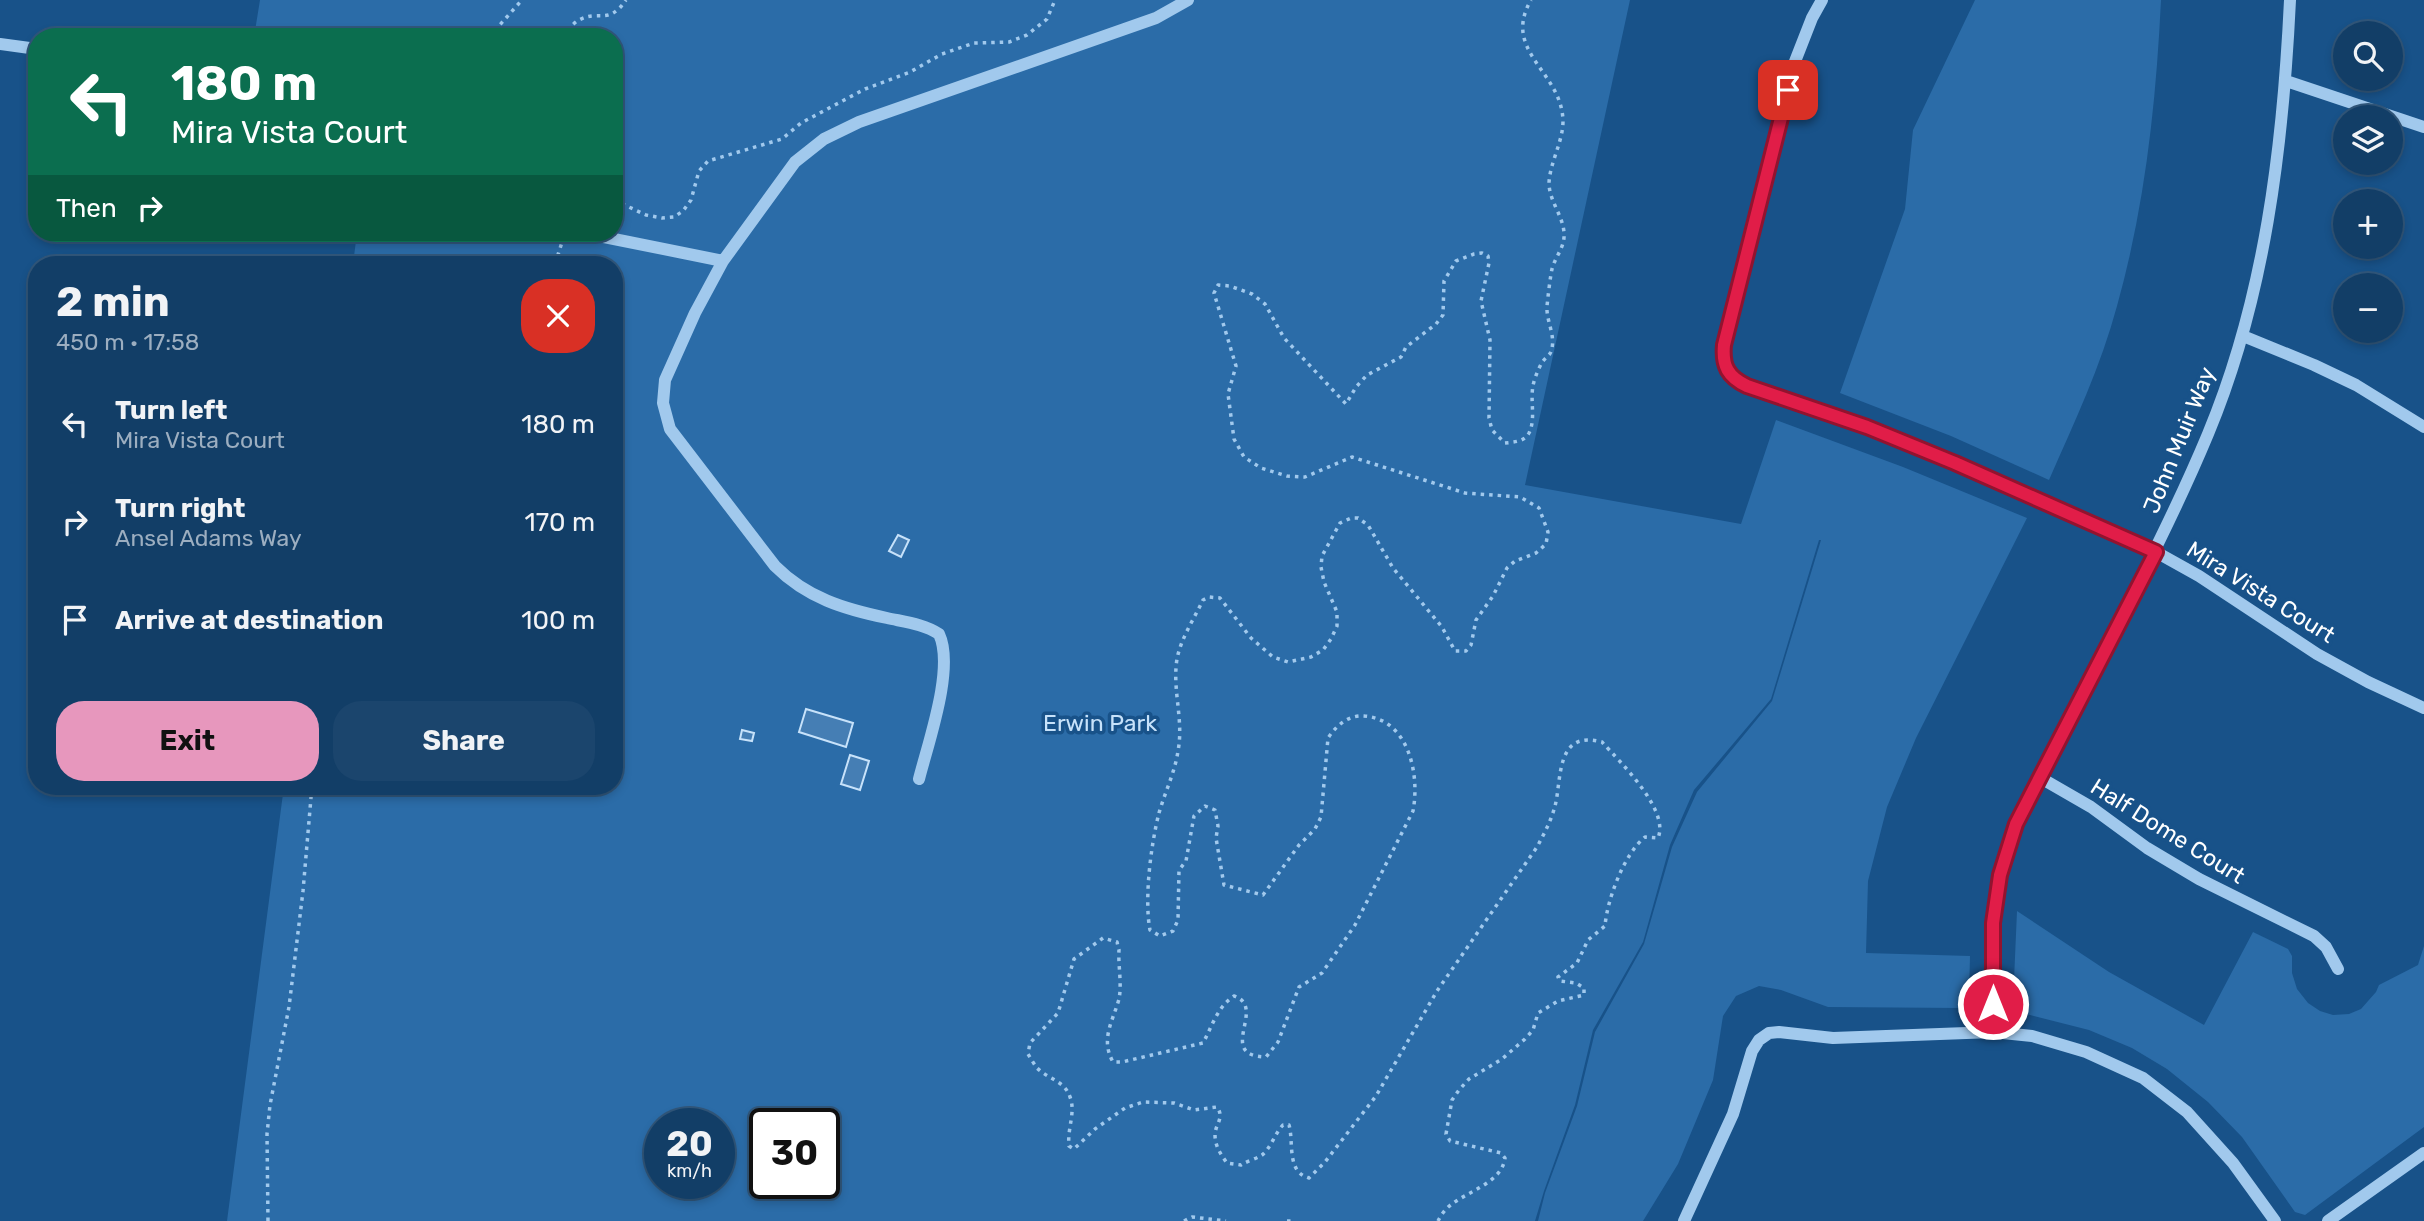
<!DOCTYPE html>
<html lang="en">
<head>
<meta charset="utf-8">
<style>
  :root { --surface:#123e67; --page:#1b456d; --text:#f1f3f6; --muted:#9caec0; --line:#31577b; --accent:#e797bd }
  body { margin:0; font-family:Rubik,sans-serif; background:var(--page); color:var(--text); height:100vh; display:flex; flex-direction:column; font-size:26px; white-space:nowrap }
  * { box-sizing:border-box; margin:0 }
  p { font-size:23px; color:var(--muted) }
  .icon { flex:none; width:38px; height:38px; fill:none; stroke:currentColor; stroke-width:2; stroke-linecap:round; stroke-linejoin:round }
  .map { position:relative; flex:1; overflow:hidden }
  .drawer { position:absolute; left:28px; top:256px; width:595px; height:539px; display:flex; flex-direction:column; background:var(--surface); border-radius:28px; box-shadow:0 4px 10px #0003,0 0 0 2px var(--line) }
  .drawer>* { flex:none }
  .hud { position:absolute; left:28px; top:28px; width:595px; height:214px; border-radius:28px; box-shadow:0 4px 10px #0003,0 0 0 2px var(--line); background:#0b6e4f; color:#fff; overflow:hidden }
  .fabs { position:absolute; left:2333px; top:21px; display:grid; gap:14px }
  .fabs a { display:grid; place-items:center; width:70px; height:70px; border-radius:50%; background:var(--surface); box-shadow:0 4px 10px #0003,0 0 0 2px var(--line); font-size:35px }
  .speed { position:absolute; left:644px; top:1108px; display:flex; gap:14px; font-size:35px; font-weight:700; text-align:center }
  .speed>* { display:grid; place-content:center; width:91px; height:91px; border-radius:50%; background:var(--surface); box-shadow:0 4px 10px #0003,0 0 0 2px var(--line); line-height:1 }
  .speed small { font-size:18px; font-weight:400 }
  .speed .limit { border:4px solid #111; border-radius:10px; background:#fff; color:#111 }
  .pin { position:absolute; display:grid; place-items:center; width:60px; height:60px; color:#fff; margin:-30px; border-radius:14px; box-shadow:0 4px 10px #0006 }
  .me { position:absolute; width:77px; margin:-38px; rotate:0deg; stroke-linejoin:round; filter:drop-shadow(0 0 5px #0008) }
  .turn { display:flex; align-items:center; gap:24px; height:147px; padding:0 28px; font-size:32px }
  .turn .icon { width:91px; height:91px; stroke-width:2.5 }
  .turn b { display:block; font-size:49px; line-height:60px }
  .then { display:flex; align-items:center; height:66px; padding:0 28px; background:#0003; gap:14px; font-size:26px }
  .round { display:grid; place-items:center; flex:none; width:74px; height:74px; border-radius:28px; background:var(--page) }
  .summary { display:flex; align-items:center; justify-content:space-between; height:119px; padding:0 28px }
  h1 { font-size:42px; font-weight:700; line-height:52px }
  .button { display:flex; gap:14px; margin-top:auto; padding:14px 28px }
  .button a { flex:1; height:80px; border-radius:28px; background:var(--accent); color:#111; font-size:28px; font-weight:700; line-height:80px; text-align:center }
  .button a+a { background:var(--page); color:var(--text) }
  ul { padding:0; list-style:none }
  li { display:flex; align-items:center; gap:21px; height:98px; padding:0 28px }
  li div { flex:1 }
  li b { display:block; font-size:26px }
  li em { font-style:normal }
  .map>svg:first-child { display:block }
</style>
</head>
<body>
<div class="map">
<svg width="2424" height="1221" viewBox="0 0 2424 1221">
  <rect width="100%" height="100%" fill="#185289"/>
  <!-- green -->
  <path fill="#2b6ca8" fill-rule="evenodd" d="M260,0h1370l-105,485 216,39 35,-104 127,47 124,51 -111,220 -29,69 -19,74 -2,72 104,3 -1,44 -8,8 -133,-1 -47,-17 -22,-4 -23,10 -13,20 -10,64 -35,84 -35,57h-105l7,-28 32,-87 18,-74 49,-88 28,-97 25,-55 75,-91 49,-161h-2l-48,159 -77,91 -24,55 -27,97 -50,88 -18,75 -31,86 -9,30h-1308l57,-435h330v-522h-261l4,-31h257v-196h-360zM660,1124h59v59h-59zM765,1124h59v59h-59z
    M1975,0h186c-5,104 -16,206 -44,306 -16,60 -43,117 -68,174l-98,-44 -111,-43 65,-184 8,-79z
    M2017,911l92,61 95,53 49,-93 35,17 4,7v17l5,16 11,14 12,8 13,4 16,-1 12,-5 15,-17 3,-7 39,-20 6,-19v181l-119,88 -10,-3 -53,-75 -34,-35 -41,-33 -35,-21 -43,-18 -67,-17 -9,-10z"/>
  <!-- building -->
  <path fill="#457eb4" stroke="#c7e2fa" stroke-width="2" d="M898,535l11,5 -8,17 -12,-6z
    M806,709l47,14 -7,24 -47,-15z
    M742,730l12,3 -2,8 -12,-2z
    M850,755l19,6 -9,29 -19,-6z"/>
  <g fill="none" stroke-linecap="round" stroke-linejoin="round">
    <!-- path -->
    <path stroke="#a1c9ed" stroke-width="3.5" stroke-dasharray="3.5 5" stroke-linecap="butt" d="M489,37l33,-37
      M562,37c5,-6 11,-14 17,-17 21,-11 29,6 47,-20
      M614,200l32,15 16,3 12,-1 9,-6 8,-11 8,-29 9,-10 74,-22 19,-16 64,-34 45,-17 32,-18 32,-11 35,-1 18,-7 20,-16 8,-19
      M555,264l10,-31
      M268,1221l-1,-87 3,-29 19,-98 14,-116 9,-105
      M1184,1221l8,-4 34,4
      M1287,1221h4
      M1438,1221c3,-6 8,-13 14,-17 17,-13 50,-22 53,-46l-4,-5 -51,-12 -4,-7 6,-34 7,-10 10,-11 33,-20 23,-20 8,-9 5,-17 20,-12 26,-6v-7l-8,-5 -16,-2 -2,-4 19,-14 11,-23 17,-14c2,-26 19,-72 40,-89l13,1c12,-28 -38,-76 -56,-96 -47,-13 -40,38 -47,64 -4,15 -11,28 -18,41l-100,144 -61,105 -51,66 -16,16c-23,-6 -15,-36 -20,-53h-6c-8,8 -12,23 -21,30 -6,4 -15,6 -21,10l-14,-2c-6,-8 -12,-17 -12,-28 0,-11 10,-17 2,-28l-23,3 -20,-7 -31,-1 -18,6 -30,21 -21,20 -5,-3c-2,-17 7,-34 1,-49 -5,-16 -22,-18 -33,-29 -3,-4 -6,-9 -9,-14l2,-11 28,-30 16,-54 29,-21 14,4 2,8c-1,15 3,34 0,49 -6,22 -19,40 -6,63h9l81,-19c9,-16 14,-36 31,-47 34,11 -19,60 32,61l12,-15 21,-55 23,-14 33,-48 58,-114c7,-36 -4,-92 -49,-95 -16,-1 -27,9 -36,22l-7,79 -6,12 -16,16 -36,50 -39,-10 -8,-47 2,-12 -3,-16 -10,-4 -11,10 -8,45 -7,9 -1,50 -5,11 -13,5 -10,-6c-6,-31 1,-86 9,-117 6,-21 16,-41 19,-62 6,-31 -6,-61 -1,-92 4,-21 17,-40 26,-59l6,-3 11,1 31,40 22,19 15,5 23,-5 12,-7 8,-11 6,-13v-14l-13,-30 -3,-15 1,-11 18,-33 11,-5h7l10,7 25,43 49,59 13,24h11l5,-6 5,-25 17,-24 14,-28 8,-7 21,-8 10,-9 2,-12 -9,-24 -19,-11 -55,-4 -113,-36 -47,20 -18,-1 -26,-8 -17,-11 -10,-18 -6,-45 8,-28 -22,-73 4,-8 12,1 22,8 13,10 19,34 62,66 10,-17 11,-12 34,-18 5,-10 30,-23 7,-9 1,-34 12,-20 18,-7 8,-1 6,3 1,7 -8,38 9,39 -1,78 3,12 13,13c9,-1 19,-1 24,-10 7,-14 1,-32 4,-47 1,-7 6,-19 10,-25 4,-5 8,-6 9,-13 3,-14 -6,-28 -5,-42 1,-9 3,-28 5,-37 3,-12 13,-22 12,-35 0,-17 -15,-33 -15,-51 1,-21 14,-41 14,-62 -1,-50 -62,-69 -32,-121"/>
    <!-- minor -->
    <path stroke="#a1c9ed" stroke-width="12" d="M1822,0l-10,18 -18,46 -70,281c-2,21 4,32 23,41l120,41 88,36 201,89 43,24 118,78 51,28 56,26
      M0,44l37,5
      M2286,81l138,46
      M584,233l139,28
      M2243,336l71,29 42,20 68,42
      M2039,777l52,30 56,41 52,31 115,57 12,11 12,22
      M919,779c9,-36 36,-111 20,-145 -15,-10 -34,-12 -52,-16 -43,-9 -80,-20 -112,-52l-105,-137 -7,-26 2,-23 30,-67 28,-52 72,-99 29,-23 35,-17 297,-104 32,-18
      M1993,1032c0,-52 -5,-108 7,-159 14,-56 45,-107 71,-159 47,-93 97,-184 137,-280 57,-137 75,-287 82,-434
      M1684,1221l49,-107 19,-63 7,-11 10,-7 10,-1 54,6 160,-6 39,4 54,16 57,26 44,34 46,51 42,58
      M2328,1221l96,-68"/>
  </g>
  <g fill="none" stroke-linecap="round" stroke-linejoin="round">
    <defs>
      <path id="route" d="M1788,90l-64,255c-2,21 4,32 23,41l120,41 88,36 201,89 -140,272 -16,51 -7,48v81"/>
    </defs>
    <!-- route casing -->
    <use href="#route" stroke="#92132f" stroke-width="18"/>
    <!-- route -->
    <use href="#route" stroke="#e11d48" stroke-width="12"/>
  </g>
  <g text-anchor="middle" stroke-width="7" stroke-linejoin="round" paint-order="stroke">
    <!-- street labels -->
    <g font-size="23" fill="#fff" stroke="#185289">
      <text transform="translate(2179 440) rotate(-68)" y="8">John Muir Way</text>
      <text transform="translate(2261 592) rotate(32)" y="8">Mira Vista Court</text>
      <text transform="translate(2168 831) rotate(32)" y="8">Half Dome Court</text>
    </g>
    <!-- park labels -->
    <g font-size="23" fill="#c7e2fa" stroke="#185289">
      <text x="1100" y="731">Erwin Park</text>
    </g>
  </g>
</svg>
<div class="fabs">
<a><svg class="icon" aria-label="search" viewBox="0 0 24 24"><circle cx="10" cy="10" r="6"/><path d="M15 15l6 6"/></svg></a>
<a><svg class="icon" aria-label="layers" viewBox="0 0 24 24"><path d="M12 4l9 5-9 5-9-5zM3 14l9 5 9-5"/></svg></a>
<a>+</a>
<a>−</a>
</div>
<div class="speed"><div>20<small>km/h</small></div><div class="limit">30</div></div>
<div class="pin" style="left:1788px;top:90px;background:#d93025"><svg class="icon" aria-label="arrive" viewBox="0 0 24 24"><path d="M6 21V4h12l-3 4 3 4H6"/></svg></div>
<svg class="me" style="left:1993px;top:1004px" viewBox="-20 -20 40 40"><circle r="17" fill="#e11d48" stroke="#fff" stroke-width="3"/><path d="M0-11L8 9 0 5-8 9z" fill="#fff"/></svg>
<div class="hud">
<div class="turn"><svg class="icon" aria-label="left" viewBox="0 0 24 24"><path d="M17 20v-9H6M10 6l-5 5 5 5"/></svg><div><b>180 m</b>Mira Vista Court</div></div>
<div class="then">Then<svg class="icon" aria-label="right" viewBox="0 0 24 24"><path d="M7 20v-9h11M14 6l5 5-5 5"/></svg></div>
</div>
<section class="drawer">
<div class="summary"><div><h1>2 min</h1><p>450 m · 17:58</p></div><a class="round" style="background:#d93025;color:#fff"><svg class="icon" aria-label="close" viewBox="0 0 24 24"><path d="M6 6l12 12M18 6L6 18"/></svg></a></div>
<ul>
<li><svg class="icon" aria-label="left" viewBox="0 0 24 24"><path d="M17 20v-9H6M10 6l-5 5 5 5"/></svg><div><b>Turn left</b><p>Mira Vista Court</p></div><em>180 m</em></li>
<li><svg class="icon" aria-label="right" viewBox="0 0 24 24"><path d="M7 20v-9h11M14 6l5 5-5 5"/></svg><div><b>Turn right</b><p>Ansel Adams Way</p></div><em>170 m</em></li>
<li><svg class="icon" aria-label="arrive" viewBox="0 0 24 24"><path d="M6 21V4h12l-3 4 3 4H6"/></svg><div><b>Arrive at destination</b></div><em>100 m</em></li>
</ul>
<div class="button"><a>Exit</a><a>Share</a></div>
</section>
</div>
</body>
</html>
